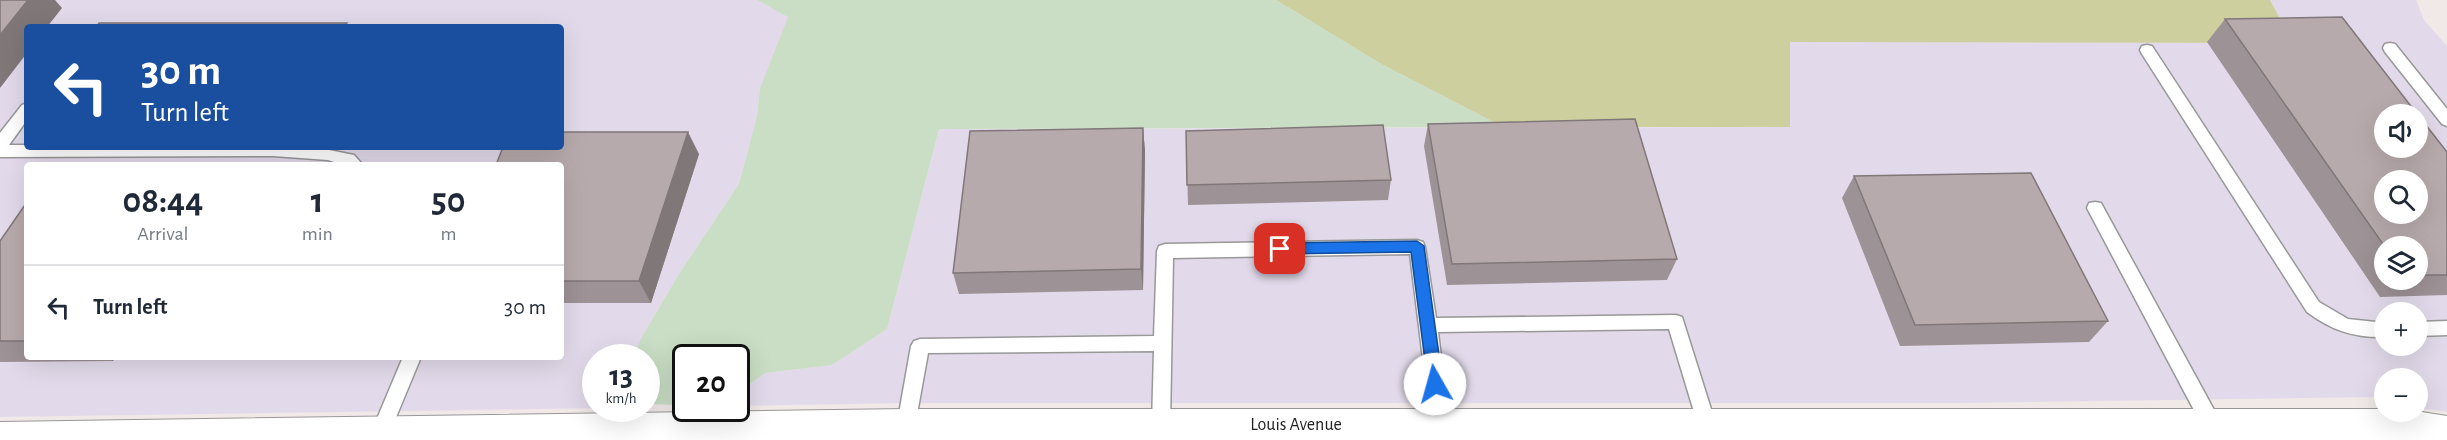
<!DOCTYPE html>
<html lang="en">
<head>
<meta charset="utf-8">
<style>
  :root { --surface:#fff; --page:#f6f6f7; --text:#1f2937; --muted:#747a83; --line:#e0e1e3 }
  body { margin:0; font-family:"Alegreya Sans",sans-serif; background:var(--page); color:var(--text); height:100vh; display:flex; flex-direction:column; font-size:22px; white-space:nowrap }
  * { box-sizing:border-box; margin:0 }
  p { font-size:20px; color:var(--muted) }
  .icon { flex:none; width:33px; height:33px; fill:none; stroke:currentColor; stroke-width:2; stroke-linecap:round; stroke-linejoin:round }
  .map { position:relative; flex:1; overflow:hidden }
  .panel { position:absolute; left:24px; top:162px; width:540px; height:198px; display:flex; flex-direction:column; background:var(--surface); border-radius:6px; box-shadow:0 6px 24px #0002 }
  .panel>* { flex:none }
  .banner { position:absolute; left:24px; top:24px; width:540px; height:126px; border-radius:6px; box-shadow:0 6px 24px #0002; background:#1a4fa0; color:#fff; overflow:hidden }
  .fabs { position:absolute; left:2374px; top:104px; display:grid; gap:12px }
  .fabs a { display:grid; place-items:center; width:54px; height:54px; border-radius:50%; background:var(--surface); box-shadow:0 6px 24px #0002; font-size:30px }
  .speed { position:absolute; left:582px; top:344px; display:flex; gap:12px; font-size:30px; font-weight:700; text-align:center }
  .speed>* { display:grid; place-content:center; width:78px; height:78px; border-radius:50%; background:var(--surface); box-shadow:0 6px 24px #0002; line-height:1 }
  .speed small { font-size:15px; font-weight:400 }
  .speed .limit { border:3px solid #111; border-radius:9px; background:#fff; color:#111 }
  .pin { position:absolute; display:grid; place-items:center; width:51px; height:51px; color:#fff; margin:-26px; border-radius:12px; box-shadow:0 3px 9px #0006 }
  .me { position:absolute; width:66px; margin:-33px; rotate:353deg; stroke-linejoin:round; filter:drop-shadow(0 0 4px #0008) }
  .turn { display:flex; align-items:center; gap:21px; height:126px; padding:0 18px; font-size:27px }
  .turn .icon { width:78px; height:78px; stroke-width:2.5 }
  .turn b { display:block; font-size:42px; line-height:51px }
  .eta { display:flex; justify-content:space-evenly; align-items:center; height:102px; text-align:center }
  .eta b { font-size:36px; font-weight:700; line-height:42px }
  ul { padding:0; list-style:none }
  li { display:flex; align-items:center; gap:18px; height:84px; padding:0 18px; border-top:2px solid var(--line) }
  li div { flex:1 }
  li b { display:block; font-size:22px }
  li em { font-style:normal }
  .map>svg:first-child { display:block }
</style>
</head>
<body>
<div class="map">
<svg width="2447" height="440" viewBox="0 0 2447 440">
  <rect width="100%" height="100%" fill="#f1e8e8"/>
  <!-- industrial -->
  <path fill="#e2daea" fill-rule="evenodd" d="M0,0h757l32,17 -29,71 -3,28 -18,68 -60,90 -39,66 -5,17h-39v51h9l-605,9zM27,27h534v120h-534zM27,165h534v192h-534z
    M2270,0h146l8,20 23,26v366l-29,-4v-30h-33v22l-11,-3 -416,6h-1049l-172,3v-14l29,-19 66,-8 55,-36 52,-200 851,-2v-85l502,1zM2385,114h33v33h-33zM2385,180h33v33h-33zM2385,246h33v33h-33zM2385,312h33v33h-33z"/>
  <!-- forest -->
  <path fill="#cdcf9e" d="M1276,0h994l23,43 -503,-1v85h-287l-122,-63z"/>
  <!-- wetland -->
  <path fill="#c9dec5" d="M757,0h519l105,64 122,63 -564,2 -52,200 -55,36 -66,8 -29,19 -1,-35h-50l-1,48 -38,-1 -1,-47h-11l5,-17 39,-66 60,-90 18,-68 3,-28 28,-71z"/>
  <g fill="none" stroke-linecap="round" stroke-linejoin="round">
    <defs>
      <path id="service" d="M2390,43l5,1 52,65v17l-5,-2 -57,-72 -2,-4 2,-4z
        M2147,45l5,1 167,256 29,17 37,4v14c-31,1 -54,-7 -78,-25l-165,-258 -2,-4 2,-4z
        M27,103v17l-18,25h18v2h287l40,8 9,10h-19l-16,-5 -55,-4 -273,1v-24l22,-28z
        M2095,202l6,1 118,216 2,6 -2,6 -7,2 -7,-2 -118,-223 2,-5z
        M1417,240l6,2 2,5 11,71 240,-3 6,2 34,108 -2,6 -7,2 -7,-2 -2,-6 -29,-96 -231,3 11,92 -2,6 -7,2 -7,-2 -2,-6 -21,-170 -237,4 -3,166 -2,6 -7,2 -7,-2 -2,-6 2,-73 -226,2 -13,72 -2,6 -7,2 -7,-2 -2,-6 14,-79 3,-5 6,-2 234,-3 3,-85 2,-5 6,-2z
        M2447,321v14l-29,1v-14z
        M403,357h18l-34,82 -10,1 -6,-7z"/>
      <path id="tertiary" d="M906,409h1479v2h30l32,5v24h-2447v-18z"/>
    </defs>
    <!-- service casing -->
    <use href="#service" stroke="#989898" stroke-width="3"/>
    <!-- tertiary casing -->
    <use href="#tertiary" stroke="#989898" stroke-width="2"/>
    <!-- service -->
    <use href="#service" fill="#fff" fill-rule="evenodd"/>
    <!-- tertiary -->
    <use href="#tertiary" fill="#fff" fill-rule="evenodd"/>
  </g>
  <!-- wall -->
  <path fill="#9d9295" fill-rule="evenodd" d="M2225,19l222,133v143l-67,2 -173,-255zM2385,246h33v33h-33z
    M1428,124l249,135 -10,21 -220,5 -23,-139z
    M1143,128l2,23 -2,139 -184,4 -6,-21z
    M1186,131l205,49 -3,20 -200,5z
    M699,154l-48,149h-90v-138z
    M1854,176l254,145 -19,21 -189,4 -58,-148z
    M27,202v155h88l-2,4 -113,1v-121z"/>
  <!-- shaded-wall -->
  <path fill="#807779" d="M28,0h27l7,8 -15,19h-20v26l-27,35v-53z
    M1143,128l2,23 -2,139 -2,-21z
    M688,132l11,22 -48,149 -12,-22z
    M108,357h7l-2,4z"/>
  <!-- building -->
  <path fill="#b7aaad" stroke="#807779" stroke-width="1.5" fill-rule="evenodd" d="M0,0h28l-28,35z
    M2342,17l75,97h-32v33h33v-32l29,37v123h-29v-29h-33v1l-160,-228zM2385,180h33v33h-33z
    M99,23h248l-3,4h-248z
    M1635,119l42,140 -225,5 -24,-140z
    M1383,125l8,55 -204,5 -1,-54z
    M1143,128l-2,141 -188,4 17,-142z
    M561,132h127l-49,149h-78v-116h-65l7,-18h58z
    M197,163l-1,2h-143l1,-1z
    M2031,173l77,148 -193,4 -61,-149z
    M27,202v139h-27v-100z"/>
  <!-- route -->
  <path fill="#1a73e8" stroke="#114b97" stroke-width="1.5" d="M1417,241l7,5 19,138 -2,5 -6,2 -5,-2 -2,-5 -17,-132 -131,2 -7,-5 7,-6z"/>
  <g text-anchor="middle" stroke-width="5" stroke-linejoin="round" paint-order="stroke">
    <!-- street labels -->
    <g font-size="18" fill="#212121" stroke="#fff">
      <text x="1296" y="430">Louis Avenue</text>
    </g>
  </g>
</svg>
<div class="fabs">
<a><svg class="icon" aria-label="sound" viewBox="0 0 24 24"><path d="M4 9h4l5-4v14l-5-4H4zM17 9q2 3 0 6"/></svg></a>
<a><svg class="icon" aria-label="search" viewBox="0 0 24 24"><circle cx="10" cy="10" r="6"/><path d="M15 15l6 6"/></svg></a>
<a><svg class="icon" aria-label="layers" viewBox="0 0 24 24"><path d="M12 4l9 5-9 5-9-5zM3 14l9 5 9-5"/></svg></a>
<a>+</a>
<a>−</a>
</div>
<div class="speed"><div>13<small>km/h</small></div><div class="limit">20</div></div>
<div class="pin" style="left:1280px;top:249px;background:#d93025"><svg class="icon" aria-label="arrive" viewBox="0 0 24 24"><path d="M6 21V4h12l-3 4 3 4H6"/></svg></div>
<svg class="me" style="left:1435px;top:384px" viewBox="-20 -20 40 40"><circle r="19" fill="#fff"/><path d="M0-13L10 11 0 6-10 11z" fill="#1a73e8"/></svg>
<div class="banner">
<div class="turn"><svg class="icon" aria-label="left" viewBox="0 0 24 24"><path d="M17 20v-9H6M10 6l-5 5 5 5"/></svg><div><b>30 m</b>Turn left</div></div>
</div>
<section class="panel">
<div class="eta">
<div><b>08:44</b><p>Arrival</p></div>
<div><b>1</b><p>min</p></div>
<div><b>50</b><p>m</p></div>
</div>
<ul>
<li><svg class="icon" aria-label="left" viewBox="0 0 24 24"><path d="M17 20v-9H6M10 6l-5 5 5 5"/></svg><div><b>Turn left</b></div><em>30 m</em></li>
</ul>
</section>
</div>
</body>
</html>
